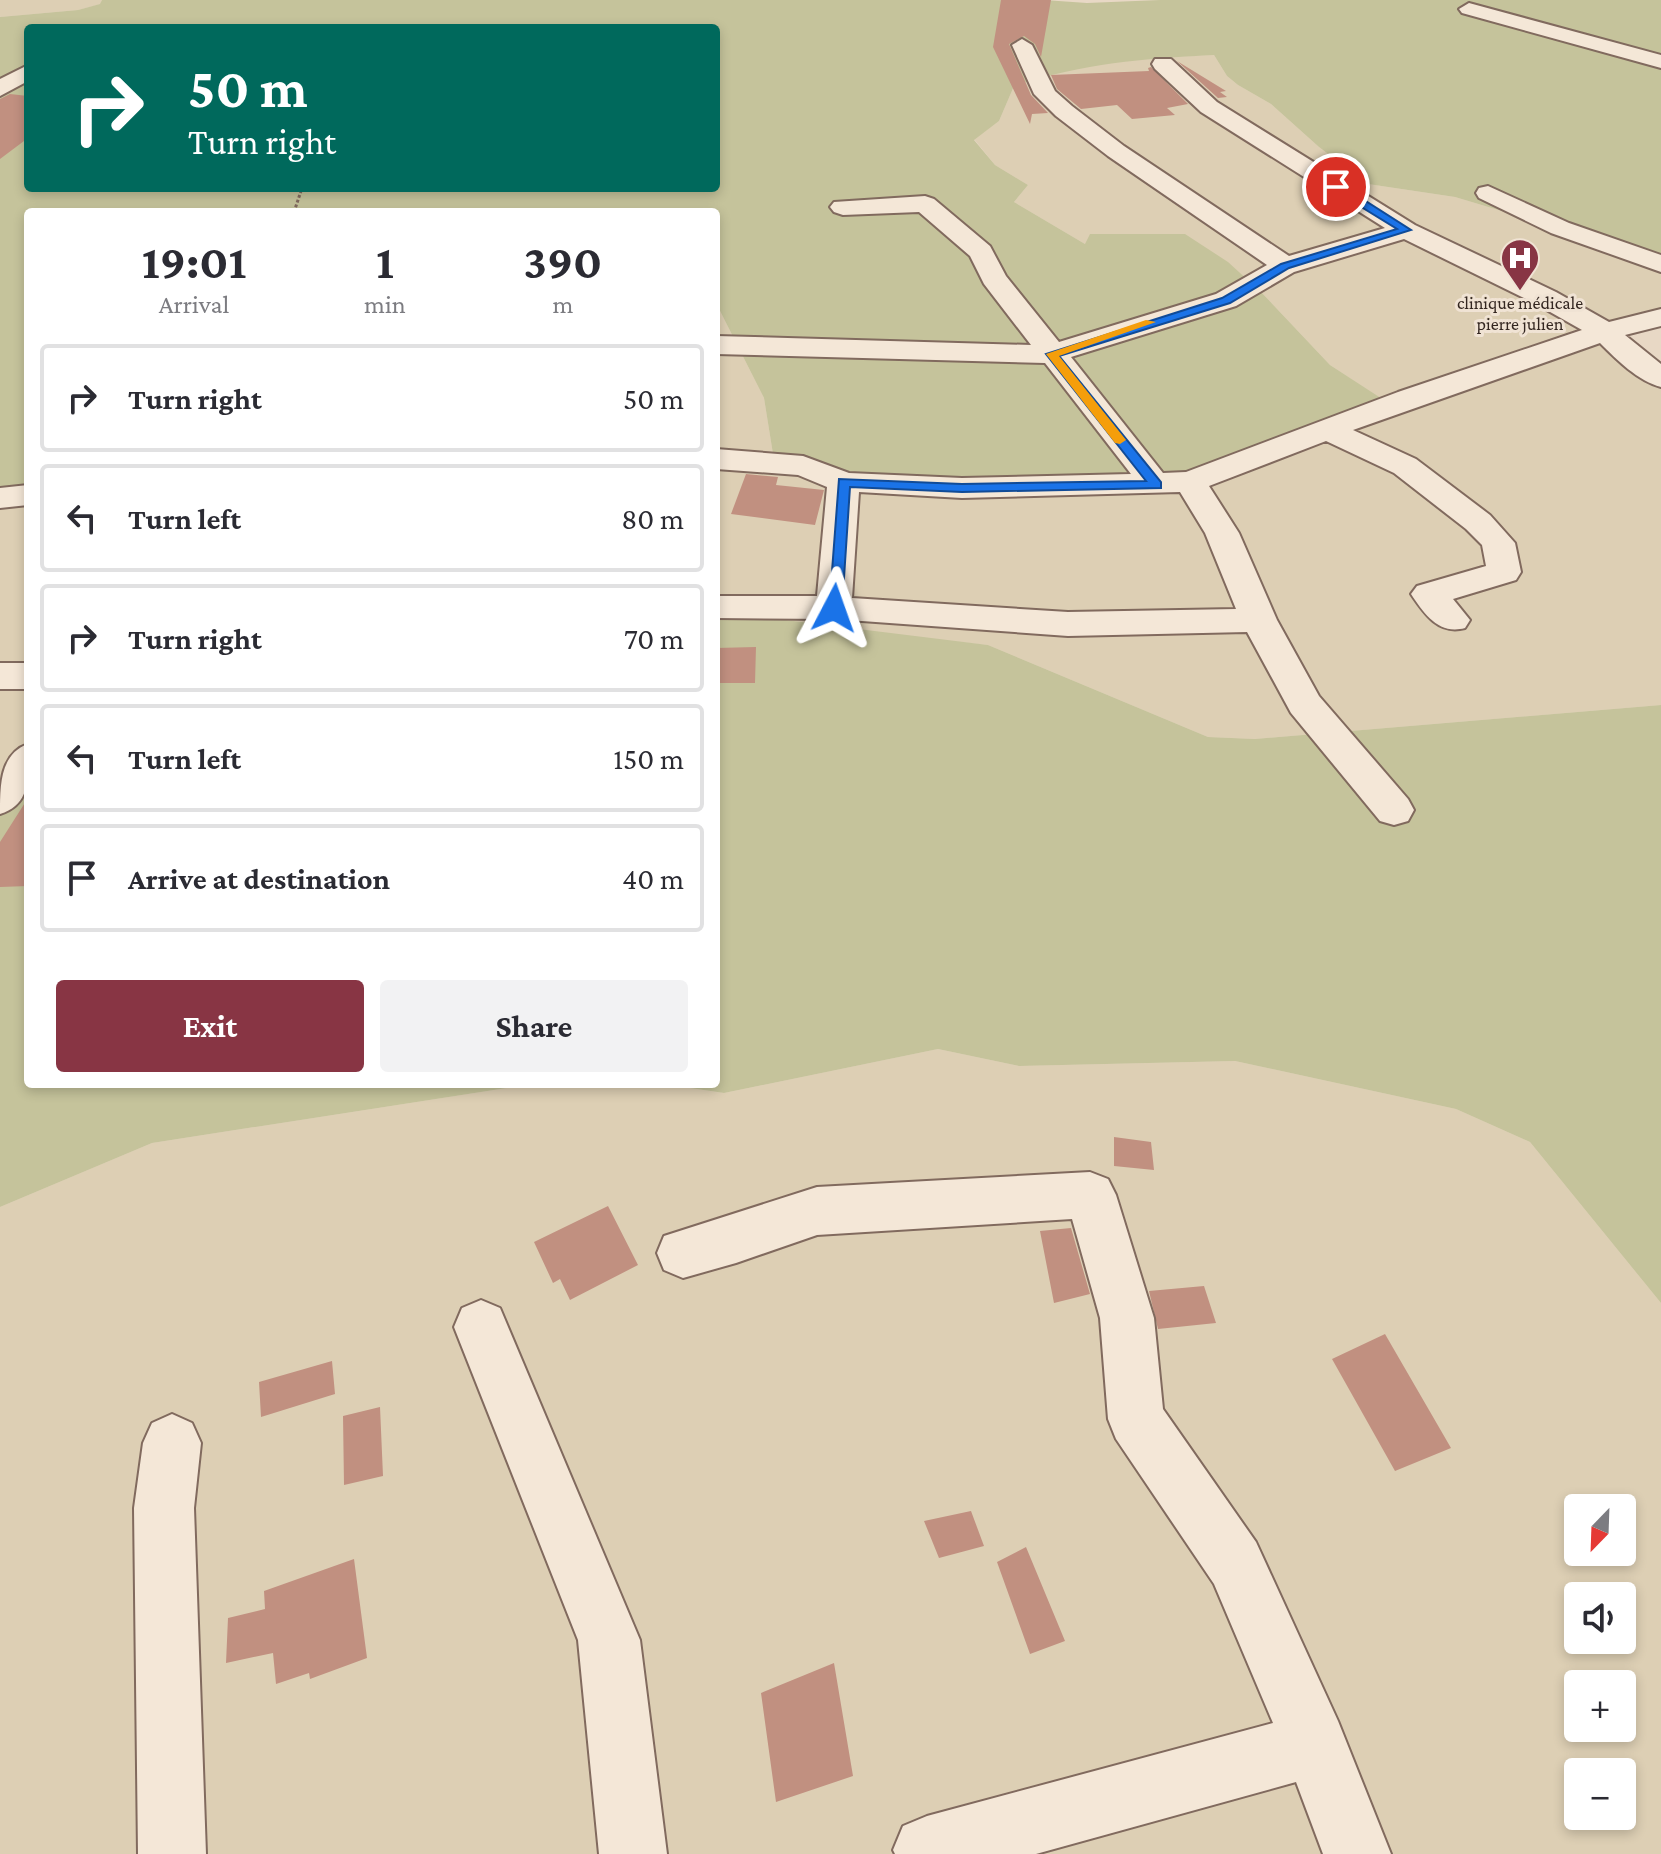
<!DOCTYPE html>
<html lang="en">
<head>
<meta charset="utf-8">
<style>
  :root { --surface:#fff; --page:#f2f2f3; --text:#2b2b33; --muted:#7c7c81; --line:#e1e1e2; --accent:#883544 }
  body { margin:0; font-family:"Crimson Pro",serif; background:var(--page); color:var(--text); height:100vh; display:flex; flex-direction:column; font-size:30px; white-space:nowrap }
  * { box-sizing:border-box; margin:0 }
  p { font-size:26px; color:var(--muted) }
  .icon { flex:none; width:44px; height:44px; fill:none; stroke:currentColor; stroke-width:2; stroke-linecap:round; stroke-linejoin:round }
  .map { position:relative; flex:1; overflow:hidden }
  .panel { position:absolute; left:24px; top:208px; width:696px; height:880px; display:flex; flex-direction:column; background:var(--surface); border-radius:8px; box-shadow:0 4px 12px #0003 }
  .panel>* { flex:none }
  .guide { position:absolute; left:24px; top:24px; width:696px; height:168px; border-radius:8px; box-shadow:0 4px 12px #0003; background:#00695c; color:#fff; overflow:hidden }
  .needle { width:52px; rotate:203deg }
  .tools { position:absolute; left:1564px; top:1494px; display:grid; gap:16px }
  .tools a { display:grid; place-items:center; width:72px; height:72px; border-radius:8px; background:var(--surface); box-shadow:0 4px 12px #0003; font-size:40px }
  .pin { position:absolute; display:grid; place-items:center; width:68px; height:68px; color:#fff; margin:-34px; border:4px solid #fff; border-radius:50%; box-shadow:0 2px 8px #0007 }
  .me { position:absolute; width:88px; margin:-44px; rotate:4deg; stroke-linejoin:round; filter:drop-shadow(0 0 6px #0008) }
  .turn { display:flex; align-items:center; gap:28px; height:168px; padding:0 32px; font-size:36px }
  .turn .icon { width:104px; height:104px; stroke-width:2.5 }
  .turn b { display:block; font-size:56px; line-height:68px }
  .eta { display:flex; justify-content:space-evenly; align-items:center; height:136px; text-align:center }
  .eta b { font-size:48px; font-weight:700; line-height:56px }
  .cta { display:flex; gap:16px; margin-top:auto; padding:16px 32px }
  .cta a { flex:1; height:92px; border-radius:8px; background:var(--accent); color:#fff; font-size:32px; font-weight:700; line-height:92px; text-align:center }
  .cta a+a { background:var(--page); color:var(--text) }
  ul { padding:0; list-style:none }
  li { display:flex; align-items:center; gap:24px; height:108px; margin:0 16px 12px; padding:0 16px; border:4px solid var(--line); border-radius:8px }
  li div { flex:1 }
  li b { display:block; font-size:30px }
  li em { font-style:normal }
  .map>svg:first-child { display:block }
</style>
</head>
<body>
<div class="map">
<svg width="1661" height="1854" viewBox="0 0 1661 1854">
  <rect width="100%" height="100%" fill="#e8d8c5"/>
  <!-- farmland -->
  <path fill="#ddcfb4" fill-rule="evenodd" d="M0,0h102l-1,4 -23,6 -78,7z
    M1214,55l13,21 11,9 33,19 48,43 49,37 87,13 206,62v63l-63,18 63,37v328l-406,34 -47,-2 -220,-92 -272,-28v-314l48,95 9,56 616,-50 -59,-39 -68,-72 -35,-31 -42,-27 -100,9 -71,-42 14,-17 -33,-20 -21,-26 25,-18 15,-35 49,-16 68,-11z
    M28,495v263l-28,49v-309z
    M938,1049l81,17 216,-5 221,48 74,33 131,161v551h-1661v-647l152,-64 380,-59h131l61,9zM1578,1508h44v44h-44zM1578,1596h44v44h-44zM1578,1684h44v44h-44zM1578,1772h44v44h-44z"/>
  <!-- green -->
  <path fill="#c5c39b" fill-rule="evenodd" d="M102,0h942l43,3 73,-3h501v259l-206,-62 -87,-13 -49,-37 -48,-43 -33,-19 -11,-9 -13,-21c-75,4 -129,8 -200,31l-15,35 -25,19 21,25 33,20 -14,17 71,42 5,-10h95l43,28 34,31 68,72 60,39 -210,83 -335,-13 -72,-20 -9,-56 -48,-95v-91h-688v283l-28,3v-481l78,-7 22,-6zM28,28h688v160h-688z
    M716,617l53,1 219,27 220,92 47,2 406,-34v598l-131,-161 -74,-33 -221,-48 -216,5 -81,-17 -214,44 -61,-9h53z
    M28,758v326h504l-380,59 -152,64v-400z"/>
  <!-- building -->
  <path fill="#c19080" d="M1001,0h50l-10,57 -6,-13 -11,-8 -15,8 22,51 17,18 -16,1 -2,10 -37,-77z
    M1177,61l49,30 -6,1 7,5 -9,1z
    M1151,67l37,37 -21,4 8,7 -43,4 -15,-14 -36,4 -24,-20 -6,-14 98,-4 -1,-3z
    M10,94l18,2v42l-28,21v-60z
    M746,474l32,3 -2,8 48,5 -9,35 -84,-11z
    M756,647l-1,36h-39v-35z
    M28,798v88l-28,1v-45z
    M1114,1137l37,5 3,28 -40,-4z
    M608,1206l30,59 -68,35 -10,-21 -7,4 -19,-41z
    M1071,1228l19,66 -36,9 -14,-72z
    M1204,1286l12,37 -58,6 -9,-38z
    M1385,1334l66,114 -56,23 -63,-112z
    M332,1361l3,33 -74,23 -2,-35z
    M380,1407l3,69 -39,9 -1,-69z
    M971,1511l13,35 -45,12 -15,-37z
    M1026,1547l39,94 -35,13 -33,-92z
    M354,1559l13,99 -57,21 -1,-6 -33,11 -3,-31 -47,10 2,-45 37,-9 -1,-18z
    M834,1663l19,113 -77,26 -15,-109z"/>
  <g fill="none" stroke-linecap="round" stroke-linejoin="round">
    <defs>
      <path id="minor" d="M1469,3l192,52v13l-199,-55 -3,-4z
        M1022,39l10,6 23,46 17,15 52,40 165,110 96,-28 -184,-116 -46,-43 -3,-5 3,-5h16l46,43 198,123 141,67 53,30 52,-13v17l-36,9 36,29v23c-23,-6 -44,-27 -61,-44l-247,87 63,29 74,56 25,28 6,29 -5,8 -63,19 17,21 -5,8c-26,7 -40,-13 -54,-34l6,-8 69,-20 -4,-21 -16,-16 -72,-56 -68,-32 -117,45 30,47 38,87 42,76 89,103 6,11 -6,11 -14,4 -14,-4 -89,-108 -44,-81 -179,4 -234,-17 -118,-1v-22h101l10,-109 -29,-12 -82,-6v-20l87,7 46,17 113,5 169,-4 -86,-111 -329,-9v-18l315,9 -47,-61 -14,-28 -51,-44 -76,3 -9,-3 -4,-5 4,-5 91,-6 9,3 56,47 16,30 53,66 157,-48 51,-29 -159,-109 -52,-40 -22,-22 -22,-49zM1404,239l132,65 46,26 -184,62 -212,80 -23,1 -92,-116 165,-51 58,-34zM859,492l103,6 218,-6 25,41 31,76 -168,3 -216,-14z
        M28,65v16l-28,15v-17z
        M1488,186l81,37 92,32v17l-110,-39 -72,-35 -3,-5 3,-5z
        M28,485v20l-28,3v-20z
        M0,663h28v26h-28z
        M28,744c0,29 5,60 -28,70 0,-29 0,-60 28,-70z
        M1090,1172l18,7 8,16 38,123 9,91 93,133 82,179 53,133h-68l-27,-72 -260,72h-141l-2,-4 10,-24 24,-10 346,-93 -59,-139 -98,-145 -8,-20 -8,-101 -28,-99 -255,16 -81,28 -53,15 -19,-8 -7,-17 7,-17 153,-49z
        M481,1300l19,8 140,332 27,214h-68l-21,-214 -124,-313 8,-19z
        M172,1414l20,9 9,20 -7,65 12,346h-68l-4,-346 9,-65 9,-20z"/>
    </defs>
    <!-- minor casing -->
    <use href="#minor" stroke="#816a5e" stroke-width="4"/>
    <!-- path -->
    <path stroke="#816a5e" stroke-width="3" stroke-dasharray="3 2" stroke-linecap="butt" d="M294,212l8,-24"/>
    <!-- minor -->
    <use href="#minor" fill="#f4e7d7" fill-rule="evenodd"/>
  </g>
  <!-- route -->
  <path fill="#1a73e8" stroke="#114b97" stroke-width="2" d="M1332,184h7l72,46 -122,38 -59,35 -171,53 102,126v6l-199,4 -112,-5 -8,121 -8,5 -5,-2 10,-132 123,5 184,-3 -100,-127 176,-56 59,-34 116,-35 -65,-40z"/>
  <!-- slow -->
  <path fill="#f59e0b" d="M1146,320l10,2 -97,34 67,84 -6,4 -5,-1 -69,-89z"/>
  <!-- icons -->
  <defs>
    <symbol id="hospital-pin" viewBox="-11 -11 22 30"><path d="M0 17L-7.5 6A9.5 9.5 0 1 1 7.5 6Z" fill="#883544" stroke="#f0e3d4"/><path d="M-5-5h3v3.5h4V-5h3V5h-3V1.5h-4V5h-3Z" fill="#fff"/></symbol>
  </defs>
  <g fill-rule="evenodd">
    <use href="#hospital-pin" x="1498" y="236" width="44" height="60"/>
  </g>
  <g text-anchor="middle" stroke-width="6" stroke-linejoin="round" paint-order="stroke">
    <!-- far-poi labels -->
    <g font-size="18" fill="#332620" stroke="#f0e3d4">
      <text x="1520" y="309">clinique médicale<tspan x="1520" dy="21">pierre julien</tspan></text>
    </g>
  </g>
</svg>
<div class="tools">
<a><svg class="needle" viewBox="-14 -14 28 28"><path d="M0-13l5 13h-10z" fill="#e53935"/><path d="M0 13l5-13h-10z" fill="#7c7c81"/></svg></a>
<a><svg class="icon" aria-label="sound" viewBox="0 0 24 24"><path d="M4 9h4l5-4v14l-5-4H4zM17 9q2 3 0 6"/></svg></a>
<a>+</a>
<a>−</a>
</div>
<div class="pin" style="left:1336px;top:187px;background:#d93025"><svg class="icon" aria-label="arrive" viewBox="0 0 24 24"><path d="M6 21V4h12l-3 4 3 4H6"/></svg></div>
<svg class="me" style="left:834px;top:608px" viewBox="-20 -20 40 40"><path d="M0-17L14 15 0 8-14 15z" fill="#1a73e8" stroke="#fff" stroke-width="4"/></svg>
<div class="guide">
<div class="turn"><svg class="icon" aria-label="right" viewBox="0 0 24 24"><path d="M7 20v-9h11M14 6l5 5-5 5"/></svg><div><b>50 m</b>Turn right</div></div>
</div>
<section class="panel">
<div class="eta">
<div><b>19:01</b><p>Arrival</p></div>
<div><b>1</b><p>min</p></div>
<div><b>390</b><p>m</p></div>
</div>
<ul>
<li><svg class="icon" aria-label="right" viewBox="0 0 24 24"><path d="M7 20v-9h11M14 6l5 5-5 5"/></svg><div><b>Turn right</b></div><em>50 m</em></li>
<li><svg class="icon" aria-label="left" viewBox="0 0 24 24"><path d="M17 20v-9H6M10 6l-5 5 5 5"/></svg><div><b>Turn left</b></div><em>80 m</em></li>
<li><svg class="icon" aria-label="right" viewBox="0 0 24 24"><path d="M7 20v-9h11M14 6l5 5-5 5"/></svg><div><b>Turn right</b></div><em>70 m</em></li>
<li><svg class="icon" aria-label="left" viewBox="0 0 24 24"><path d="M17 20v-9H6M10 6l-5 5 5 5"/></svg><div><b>Turn left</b></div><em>150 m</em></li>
<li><svg class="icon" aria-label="arrive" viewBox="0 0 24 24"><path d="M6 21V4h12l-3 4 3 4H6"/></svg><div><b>Arrive at destination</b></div><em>40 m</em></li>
</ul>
<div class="cta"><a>Exit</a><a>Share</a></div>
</section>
</div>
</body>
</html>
